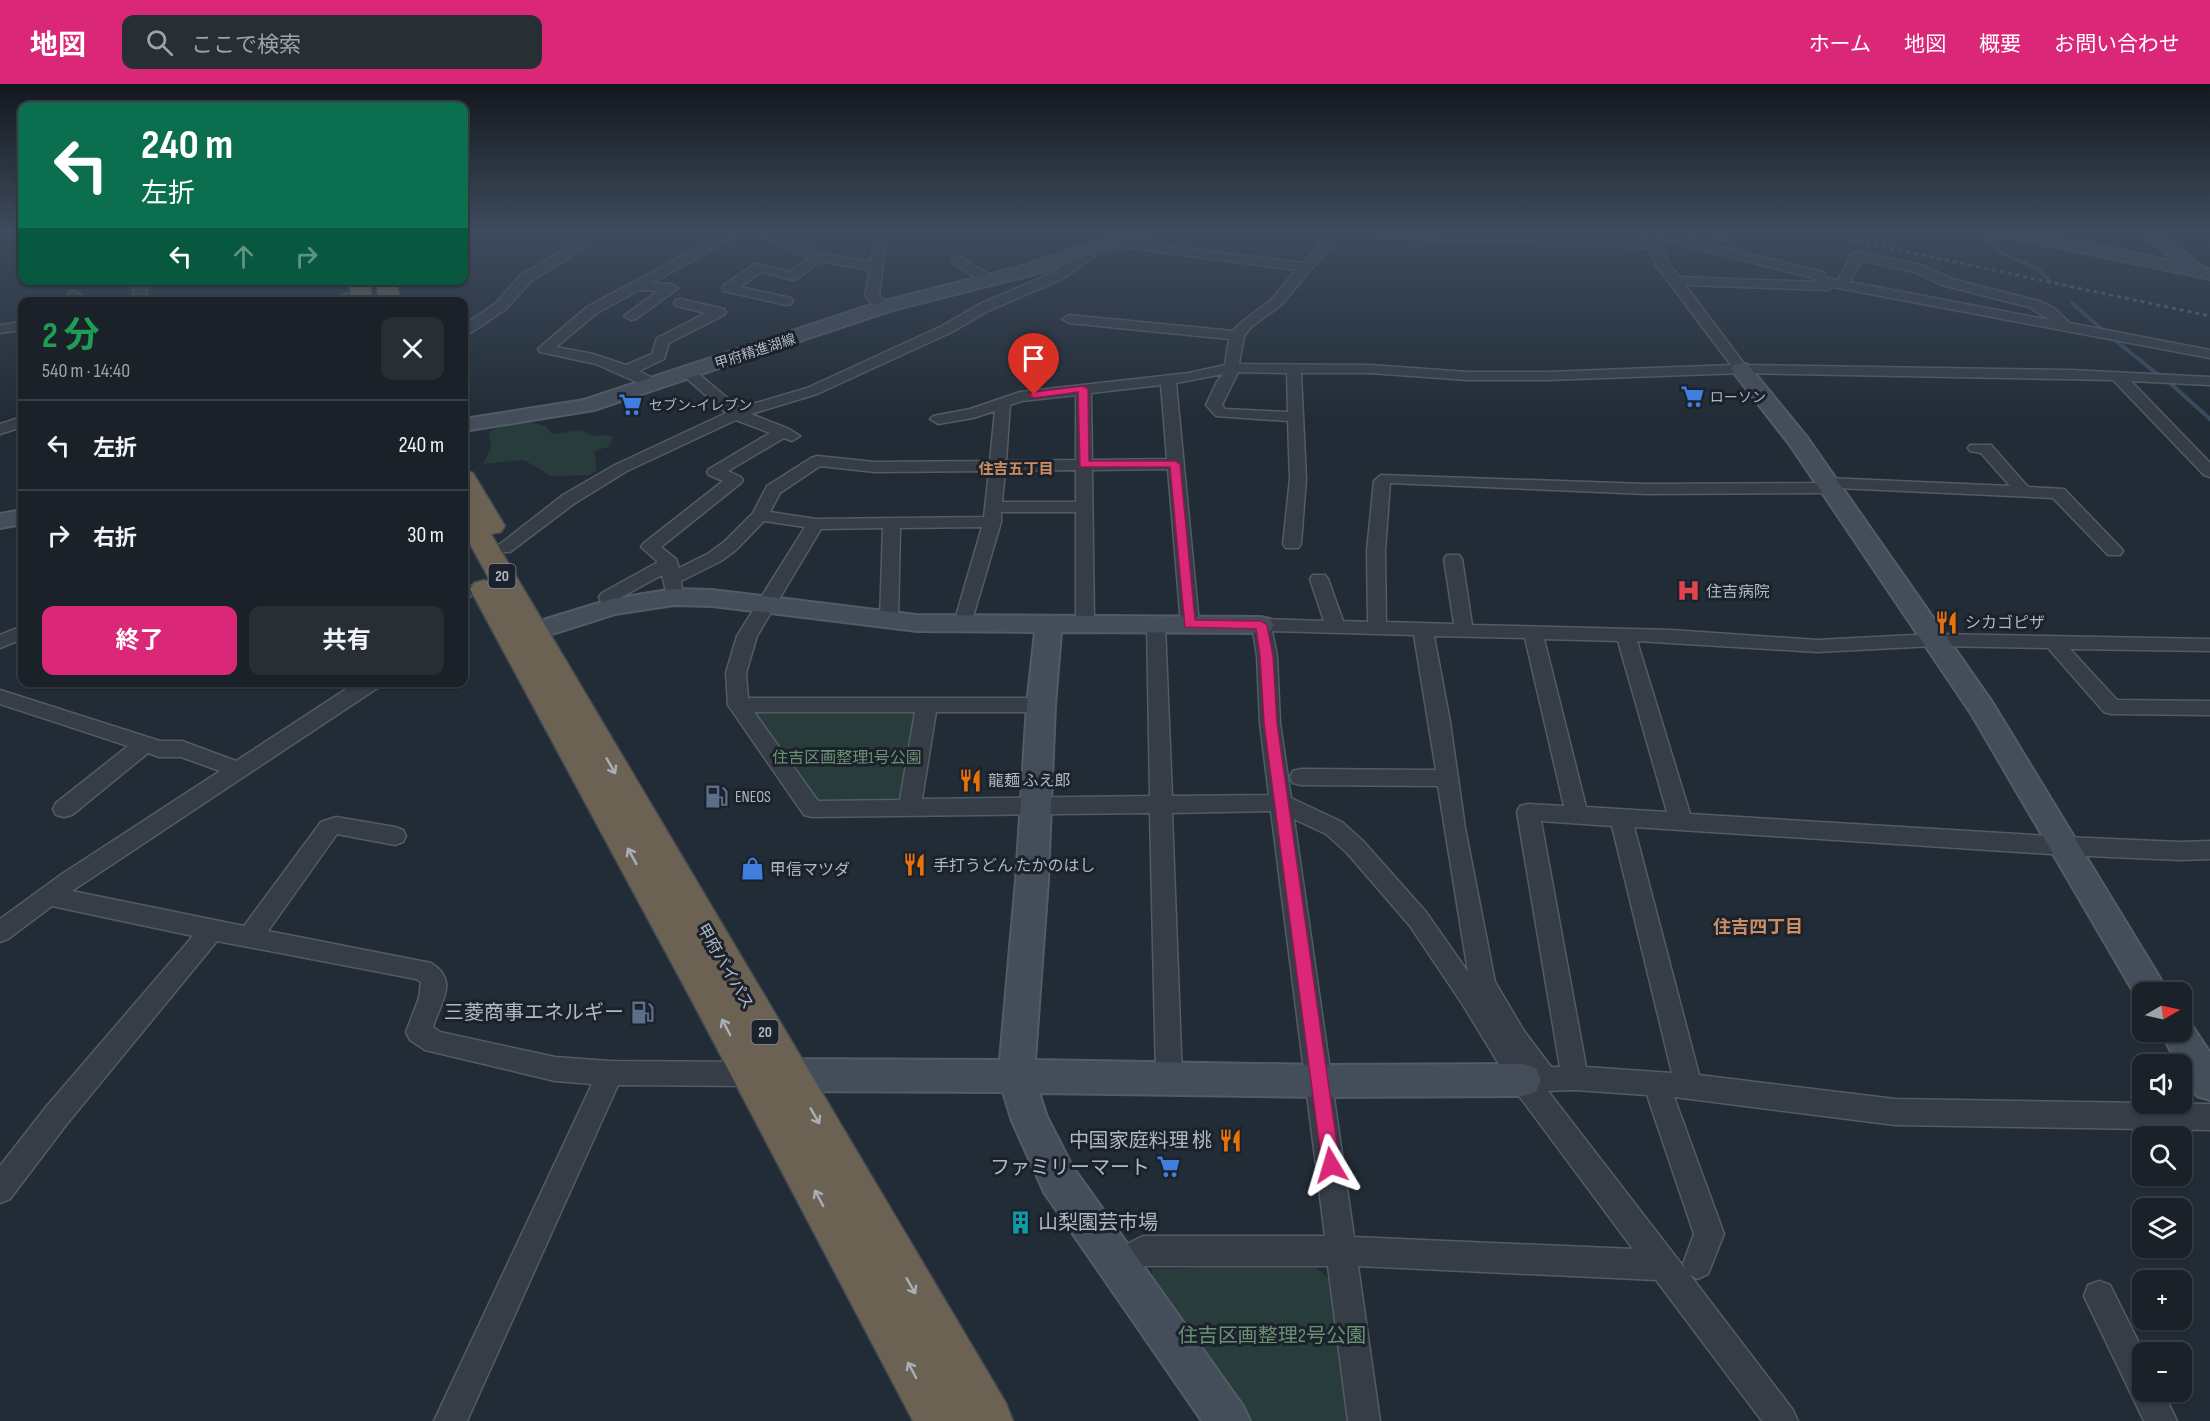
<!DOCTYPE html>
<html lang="ja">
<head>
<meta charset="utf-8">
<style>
  :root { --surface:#1a2128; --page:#272e34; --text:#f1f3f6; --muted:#9fa3a8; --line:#383e45; --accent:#db2777 }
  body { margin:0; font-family:"Sofia Sans Condensed","Noto Sans JP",sans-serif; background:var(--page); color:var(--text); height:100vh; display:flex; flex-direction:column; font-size:22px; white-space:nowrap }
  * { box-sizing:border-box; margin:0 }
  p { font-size:20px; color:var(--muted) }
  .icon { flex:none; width:33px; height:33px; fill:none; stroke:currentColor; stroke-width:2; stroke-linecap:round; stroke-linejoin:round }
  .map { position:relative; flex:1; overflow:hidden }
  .sheet { position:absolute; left:18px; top:213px; width:450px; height:390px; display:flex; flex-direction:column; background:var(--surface); border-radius:12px; box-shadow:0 2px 4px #0004,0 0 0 2px var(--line) }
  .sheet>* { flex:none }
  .hud { position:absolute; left:18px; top:18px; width:450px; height:183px; border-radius:12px; box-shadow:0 2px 4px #0004,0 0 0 2px var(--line); background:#0b6e4f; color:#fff; overflow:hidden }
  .needle { width:39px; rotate:81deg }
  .tools { position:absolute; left:2132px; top:898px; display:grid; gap:12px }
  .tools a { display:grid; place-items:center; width:60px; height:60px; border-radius:12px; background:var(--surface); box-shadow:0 2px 4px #0004,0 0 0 2px var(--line); font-size:30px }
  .pin { position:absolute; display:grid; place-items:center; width:51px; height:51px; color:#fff; margin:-62px -26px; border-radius:50% 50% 50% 0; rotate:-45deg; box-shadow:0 0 6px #0007 }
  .pin .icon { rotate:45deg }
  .me { position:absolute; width:66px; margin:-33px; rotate:353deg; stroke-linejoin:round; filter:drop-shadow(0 0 4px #0008) }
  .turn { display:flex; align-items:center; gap:21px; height:126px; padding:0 24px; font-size:27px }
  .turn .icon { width:78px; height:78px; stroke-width:2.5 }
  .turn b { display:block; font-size:42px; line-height:51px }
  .lanes { display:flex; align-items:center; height:57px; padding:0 24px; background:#0003; justify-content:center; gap:30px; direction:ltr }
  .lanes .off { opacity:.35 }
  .round { display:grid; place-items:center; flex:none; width:63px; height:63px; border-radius:12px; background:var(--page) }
  .headline { display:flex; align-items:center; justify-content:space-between; height:102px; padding:0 24px }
  h1 { font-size:36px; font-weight:700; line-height:45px; color:#1e9e55 }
  .primary-button { display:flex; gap:12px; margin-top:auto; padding:12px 24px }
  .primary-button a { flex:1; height:69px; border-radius:12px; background:var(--accent); color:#fff; font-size:24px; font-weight:700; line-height:69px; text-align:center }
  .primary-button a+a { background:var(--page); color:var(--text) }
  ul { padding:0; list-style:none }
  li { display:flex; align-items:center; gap:18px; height:90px; padding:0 24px; border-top:2px solid var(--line) }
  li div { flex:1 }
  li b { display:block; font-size:22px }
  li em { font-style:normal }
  header { display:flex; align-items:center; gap:36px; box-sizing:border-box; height:84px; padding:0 30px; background:var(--accent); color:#fff }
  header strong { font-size:28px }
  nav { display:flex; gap:33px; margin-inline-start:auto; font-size:21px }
  .search { width:420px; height:54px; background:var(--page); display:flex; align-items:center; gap:15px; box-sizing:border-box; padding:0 21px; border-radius:12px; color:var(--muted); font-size:22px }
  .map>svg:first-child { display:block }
</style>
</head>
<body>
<header>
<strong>地図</strong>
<div class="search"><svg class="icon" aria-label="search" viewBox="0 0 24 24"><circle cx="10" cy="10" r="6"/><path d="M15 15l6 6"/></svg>ここで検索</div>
<nav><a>ホーム</a><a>地図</a><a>概要</a><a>お問い合わせ</a></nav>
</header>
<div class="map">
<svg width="2210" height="1337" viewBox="0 0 2210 1337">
  <rect width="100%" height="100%" fill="#222c36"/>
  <!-- green -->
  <path fill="#283c3b" d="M529,338l16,4 8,8 29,-4 11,6 13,-1 8,2 -6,10 -14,4 3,19 -8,5 -38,1 -27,-16 -41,4 8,-16 -2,-16 13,-7z
    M760,625h153l7,7 -17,82 -7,5 -79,2 -63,-89z
    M1312,1181l22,17 16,139h-99l-99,-139v-13z"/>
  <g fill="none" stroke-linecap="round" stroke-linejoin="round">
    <!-- stream -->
    <path stroke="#394a5f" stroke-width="4" d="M1979,148l23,21 36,16 12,12
      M2072,219l32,28
      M2116,257l45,36
      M2170,299l40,36"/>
    <defs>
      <path id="street" d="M588,146h13l-20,20 -50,31 -25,28 -37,25 -5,1v-10l32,-22 25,-28 52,-31z
        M731,146h15l-94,53 19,1 7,4 -42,31 -5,1 -7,-4 34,-25 -19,-1 -42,23 -41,34 37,7 33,11 26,-11 5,-16 49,-25 -30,-7 -2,-3 2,-3 5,-1 43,10 2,3 -2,3 -55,28 -5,16 -25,12 21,11 2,3 -2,3h-10l-54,-24 -56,-12 -2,-3 49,-42z
        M747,146h16l58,24 50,8 6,-32h19l-9,5 -8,60 11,12 -2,3h-10l-13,-14 5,-26 -50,-9 -23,18 -5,1 -31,-8 -21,15 51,11 2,3 -2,3 -5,1 -62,-14 -2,-3 2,-3 30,-20 5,-1 31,8 19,-14z
        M1317,146l329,10 -4,-10h12l169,42 4,6 11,2 13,-25 6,-4 67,15 28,13 87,22 15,7 16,15 140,27v8l-377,-71 -6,3 -142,-5 60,80 327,5 138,7v8l-79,-4 79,82v14l-6,-2 -91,-95 -372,-7 -194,7h-79l-98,-7h-69l5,106 -5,65 -3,4h-12l-3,-4 7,-65 -2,-58 -72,-5 -10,-11 11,-23 6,-8 -47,9 23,241 -2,4h-14l-2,-4 -13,-155 -76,1 2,153 -2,4h-14l-2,-4v-111h-75v10l-31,105h-14l-2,-4 28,-96 -82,1 -2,93 -2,4h-14l-2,-4 3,-93 -62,1 -64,107 -11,37 2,25h293l7,2 3,5 -3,5 -7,2h-105l-14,87 228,-3 -3,-172 2,-4h14l2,4 7,172 97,-1 -9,-72 -3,-67 -5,-31 2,-4 7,-2 63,2 -14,-42 3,-4h12l3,4 15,42 25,1 -1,-71 7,-70 7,-6 265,9 173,-1 2,-3 6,-2 183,8 -29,-33 -11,-2 -2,-3 2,-3h21l37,42 36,2 56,58 3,4 -3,4h-12l-55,-57 -215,-10 -8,5 -184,1 -256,-11 -5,68 1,71 68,2 -10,-65 3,-4h12l3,4 10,66 199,5 146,10 117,-6 276,5v12l-140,-2 47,51 93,1v14l-99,-1 -7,-2 -56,-64 -114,-2 -117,6 -180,-11 53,173 375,23 115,5 30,-1v18l-30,1 -115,-5 -431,-28 65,248 196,24 315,5v26l-315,-5 -221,-28 50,137 -16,40 -10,5 -8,-4 103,135 5,11h-36l-106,-141 -298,-14 22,155h-32l-20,-155h-183l-28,13 -10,-5 -5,-10 5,-10 36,-18h182l-54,-425 -99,2 10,264 -4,8 -9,4 -9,-4 -4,-8 -6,-264 -338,4 -8,-2 -76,-110 -2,-32 11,-37 68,-109 -41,-6 -28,29 -15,11 -40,20 1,10 -3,4h-12l-5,-20 -44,24 3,8 -2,4h-14l-6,-14 3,-4 56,-31 -17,-15 3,-4 79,-62 -14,-6 -2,-3 2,-3 61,-36 -34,-13 -109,51 -52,32 -65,49h-12l-3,-4 68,-53 52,-30 111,-52 -42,-37 -2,-3 2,-3h10l45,38 68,-20 135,-62 36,-21 74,-32 46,-30h8l1,-4 197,24 23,-29zM1339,152l310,12 7,17 75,100 -184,7h-79l-98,-7 -131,-1 5,-28 7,-9 30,-22zM1657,154l156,40 4,4 -138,-5 -12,-16zM1107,161l190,25c-10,9 -17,20 -26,30 -13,11 -27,18 -38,31l-164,-16 -7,4 7,4 160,16 -4,26 -36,8 -169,19 -50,17 -37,7 -3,3 8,5 35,-6 22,-7 -5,50 -115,1 -58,-6 -6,2 -44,28 -14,27 -29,29 -15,11 -30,15 -3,-9 -15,-12 80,-64 2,-3 -2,-3 -13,-6 56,-33 8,3 8,-5 -11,-7 -38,-15 66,-20 135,-62 36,-21 74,-32 44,-30zM1861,176l54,12 27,13 87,22 21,13 -200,-38zM1238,288l49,1 1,39 -63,-3 -3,-4zM1161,301l6,74 -75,1 -1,-67zM1076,311v65l-70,1 4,-56 12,-4zM820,382l55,6 114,-1 -5,46 -168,2 -46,-7 10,-19zM1076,386v32h-74l3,-31zM1272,547l142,4 22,135 -135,-1 -8,2 -3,6 3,6 8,2 137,1 30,186 -42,-60 -63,-71 -21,-19 -51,-24 -11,-75 -3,-67zM1434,552l91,2 39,168 -36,-2 -8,2 -3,6 43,255h-9l-27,-36 -29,-49 -30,-154 -15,-106zM1544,555l74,2 49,171 -81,-5zM754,628h161l-15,88 -82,1zM1294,735l32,15 21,19 63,73 53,79 51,84 119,160 -279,-12zM1541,737l71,5 60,247 -86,-6zM1575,1006l72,5 47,139 -11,30 3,6 -138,-179z
        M1689,146h22l16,3 2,3 -6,4 -32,-7z
        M958,172l35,21 2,3 -2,3h-10l-29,-20 -2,-3z
        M132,196h14l1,22h-14l1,-18z
        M74,207l7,4 -3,7h-13l4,-10z
        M348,209l7,4 -2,3 -27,2z
        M22,238v8l-22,3v-8z
        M22,333v10l-22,7v-10z
        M466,500l6,2 3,4 -5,7 -6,2v-14z
        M22,542v13l-22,9v-13z
        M357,598h25l-3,5 -307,204 172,35 77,-104 15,-5 59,10 8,3 3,6 -3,6 -8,3 -58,-11 -69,97 163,32c29,18 9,40 2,64l7,5 115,25 55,4 142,1 9,4 4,8 -4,8 -9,4 -134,-1 -151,336h-33l158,-337 -37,-3 -130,-31 -15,-10 -4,-8 13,-34 2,-16 -5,-3 -199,-38 -151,184 -56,74 -10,4v-37l46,-59 147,-171 -141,-30 -44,33 -8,3v-23l62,-45 158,-103 -39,-14h-22l-11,-4 -76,62 -8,2 -8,-2 -3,-6 3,-6 72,-57 -128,-42v-14l160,51h22l54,20z
        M2099,1197l11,4 34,68 -2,39h21l14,29h-33l-60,-125 4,-11z"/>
      <path id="secondary" d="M1131,146h23l-2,4 -117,40 -146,37 -295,99 -130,21v-12l120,-19 293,-97 146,-37z
        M1974,146h48l154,32 -39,-32h18l48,37 7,2v10l-201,-42 -27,-2z
        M1741,279l7,2 58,71 186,266 177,291h-27v11l-2,-1 -168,-288 -182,-270 -59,-76 3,-4z
        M22,426v14l-22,4v-14z
        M674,505l38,1 205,25 344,2 9,2 4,6 -4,6 -9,2 -200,-1 -6,73 -7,175 -13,180 285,5 203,-1 13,4 5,12 -5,12 -13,4 -203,1 -281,-4 8,24 25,49 171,240 7,15h-48l-158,-229 -32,-71 -9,-29 -230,-1 -13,-5 -5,-11 5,-11 13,-5 227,1 16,-180 11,-175 8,-73 -118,-1 -205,-25 -38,-1 -59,9 -63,20 -9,-2 -4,-6 4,-6 69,-21z
        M2181,934l8,3 21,32v47l-13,-4 -37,-64h21z"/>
      <path id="highway" d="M350,196h20l2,22h-21z
        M376,196h20l4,22h-21z
        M464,386l9,3 32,53 -4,6 -10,2 515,869 7,18h-100l-221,-420 -222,-412 4,-6 10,-3 7,2 -27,-49z"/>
    </defs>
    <!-- street casing -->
    <use href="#street" stroke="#535b65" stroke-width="3"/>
    <!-- secondary casing -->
    <use href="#secondary" stroke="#535b65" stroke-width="4"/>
    <!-- highway casing -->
    <use href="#highway" stroke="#404852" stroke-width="3"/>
    <!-- street -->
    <use href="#street" fill="#363d47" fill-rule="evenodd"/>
    <!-- secondary -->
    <use href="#secondary" fill="#444d5a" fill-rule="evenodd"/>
    <!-- highway -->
    <use href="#highway" fill="#6c6253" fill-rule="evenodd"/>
    <!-- rail -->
    <path stroke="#5a6470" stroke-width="3" stroke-dasharray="4 4" stroke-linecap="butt" d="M1804,146l406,86"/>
  </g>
  <!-- one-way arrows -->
  <defs><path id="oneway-shaft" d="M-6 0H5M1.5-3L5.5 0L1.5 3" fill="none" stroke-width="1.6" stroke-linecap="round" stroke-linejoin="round" transform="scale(1.5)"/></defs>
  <g stroke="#a9afb8">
    <use href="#oneway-shaft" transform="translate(611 682) rotate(60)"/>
    <use href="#oneway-shaft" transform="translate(632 772) rotate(-119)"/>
    <use href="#oneway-shaft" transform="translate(726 943) rotate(-118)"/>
    <use href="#oneway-shaft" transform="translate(815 1032) rotate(60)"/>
    <use href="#oneway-shaft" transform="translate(819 1114) rotate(-118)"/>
    <use href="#oneway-shaft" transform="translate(911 1202) rotate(60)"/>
    <use href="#oneway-shaft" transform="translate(912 1286) rotate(-118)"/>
  </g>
  <!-- sky -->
  <linearGradient id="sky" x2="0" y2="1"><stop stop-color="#13181e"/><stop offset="0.44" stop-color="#3e4b5d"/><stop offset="1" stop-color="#3e4b5d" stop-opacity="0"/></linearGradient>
  <rect width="2210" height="333" fill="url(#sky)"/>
  <!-- route -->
  <path fill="#db2777" stroke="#8e194d" stroke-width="1.5" d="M1083,302l5,3 1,72h86l5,3 15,156 66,1 6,4 6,31 4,67 63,442 -3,6 -6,3 -7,-3 -2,-6 -58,-442 -4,-67 -4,-27 -71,-2 -15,-160h-90l-2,-75 -44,6 -5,-3 5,-3z"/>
  <!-- icons -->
  <defs>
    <symbol id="supermarket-bare" viewBox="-9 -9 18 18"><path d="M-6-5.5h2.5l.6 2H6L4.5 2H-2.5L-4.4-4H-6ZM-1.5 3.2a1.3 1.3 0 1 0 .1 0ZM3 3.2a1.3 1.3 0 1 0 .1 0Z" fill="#3f7fe0" stroke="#1b222c" stroke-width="2.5" paint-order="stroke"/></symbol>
    <symbol id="hospital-bare" viewBox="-9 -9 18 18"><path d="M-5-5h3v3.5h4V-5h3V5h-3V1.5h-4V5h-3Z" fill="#e0444e" stroke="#1b222c" stroke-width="2.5" paint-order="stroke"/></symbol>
    <symbol id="restaurant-bare" viewBox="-9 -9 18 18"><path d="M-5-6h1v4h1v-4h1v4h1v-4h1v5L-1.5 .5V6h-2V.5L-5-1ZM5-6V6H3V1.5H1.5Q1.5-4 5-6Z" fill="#e8710a" stroke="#1b222c" stroke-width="2.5" paint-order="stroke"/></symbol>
    <symbol id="fuel-bare" viewBox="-9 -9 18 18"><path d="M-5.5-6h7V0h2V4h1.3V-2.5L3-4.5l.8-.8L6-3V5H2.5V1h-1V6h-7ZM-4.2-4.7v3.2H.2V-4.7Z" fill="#5c6f8a" stroke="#1b222c" stroke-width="2.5" paint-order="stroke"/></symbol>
    <symbol id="shop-bare" viewBox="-9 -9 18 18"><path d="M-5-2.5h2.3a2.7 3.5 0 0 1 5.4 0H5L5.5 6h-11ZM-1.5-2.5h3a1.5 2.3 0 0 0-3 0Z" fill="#3f7fe0" stroke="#1b222c" stroke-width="2.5" paint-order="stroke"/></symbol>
    <symbol id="building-bare" viewBox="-9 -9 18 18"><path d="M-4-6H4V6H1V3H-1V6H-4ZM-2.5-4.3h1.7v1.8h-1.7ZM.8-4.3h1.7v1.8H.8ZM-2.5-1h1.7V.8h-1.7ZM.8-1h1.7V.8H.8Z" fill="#0f9aa8" stroke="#1b222c" stroke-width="2.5" paint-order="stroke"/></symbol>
  </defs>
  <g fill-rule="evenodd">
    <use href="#supermarket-bare" x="1676" y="296" width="33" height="33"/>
    <use href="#supermarket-bare" x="614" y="304" width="33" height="33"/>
    <use href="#hospital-bare" x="1672" y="490" width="33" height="33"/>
    <use href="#restaurant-bare" x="1930" y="522" width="33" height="33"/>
    <use href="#restaurant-bare" x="954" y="680" width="33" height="33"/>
    <use href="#fuel-bare" x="700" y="696" width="33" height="33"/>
    <use href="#restaurant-bare" x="898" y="764" width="33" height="33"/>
    <use href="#shop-bare" x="736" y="768" width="33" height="33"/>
    <use href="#fuel-bare" x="626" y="912" width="33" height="33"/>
    <use href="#restaurant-bare" x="1214" y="1040" width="33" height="33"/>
    <use href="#supermarket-bare" x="1152" y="1066" width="33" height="33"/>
    <use href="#building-bare" x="1004" y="1122" width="33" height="33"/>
  </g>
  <g text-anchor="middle" stroke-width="6" stroke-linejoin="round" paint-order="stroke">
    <!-- far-street labels -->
    <g font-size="14" fill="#b0b8c3" stroke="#1b222c">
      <text transform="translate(755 267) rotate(-18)" y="5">甲府精進湖線</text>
    </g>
    <!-- far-poi labels -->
    <g font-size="14" fill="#b0b8c3" stroke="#1b222c" text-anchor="start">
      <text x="1710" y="318">ローソン</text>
      <text x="649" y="326">セブン-イレブン</text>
    </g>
    <!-- far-neighbourhood labels -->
    <g font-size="15" font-weight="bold" fill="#ca8d64" stroke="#1b222c">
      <text x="1016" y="390">住吉五丁目</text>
    </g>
    <!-- shield labels -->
    <g fill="#1b222c" stroke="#838b96" stroke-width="1.5">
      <rect x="488.5" y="480" width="27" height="24" rx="4.5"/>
      <rect x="751.5" y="936" width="27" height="24" rx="4.5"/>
    </g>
    <g font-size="15" font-weight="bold" fill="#b0b8c3">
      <text x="502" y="497">20</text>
      <text x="765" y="953">20</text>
    </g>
    <!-- poi labels -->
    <g font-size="16" fill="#b0b8c3" stroke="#1b222c" text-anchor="start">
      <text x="1706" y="513">住吉病院</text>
      <text x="1965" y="544">シカゴピザ</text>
      <text x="988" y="702">龍麺 ふえ郎</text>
      <text x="735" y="718">ENEOS</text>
      <text x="933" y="787">手打うどん たかのはし</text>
      <text x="770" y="791">甲信マツダ</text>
    </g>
    <!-- park labels -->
    <g font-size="16" fill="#6a9271" stroke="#1b222c">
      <text x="847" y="679">住吉区画整理1号公園</text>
    </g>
    <!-- street labels -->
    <g font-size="16" fill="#b0b8c3" stroke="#1b222c">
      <text transform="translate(726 882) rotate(60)" y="6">甲府バイパス</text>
    </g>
    <!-- neighbourhood labels -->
    <g font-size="18" font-weight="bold" fill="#ca8d64" stroke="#1b222c">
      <text x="1758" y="849">住吉四丁目</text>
    </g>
    <!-- near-poi labels -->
    <g font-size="20" fill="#b0b8c3" stroke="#1b222c" text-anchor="end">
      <text x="624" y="935">三菱商事エネルギー</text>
      <text x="1212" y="1063">中国家庭料理 桃</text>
      <text x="1150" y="1090">ファミリーマート</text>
      <text x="1038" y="1145" text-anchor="start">山梨園芸市場</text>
    </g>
    <!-- near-park labels -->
    <g font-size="20" fill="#6a9271" stroke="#1b222c">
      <text x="1272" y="1258">住吉区画整理2号公園</text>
    </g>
  </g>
</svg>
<div class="tools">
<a><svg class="needle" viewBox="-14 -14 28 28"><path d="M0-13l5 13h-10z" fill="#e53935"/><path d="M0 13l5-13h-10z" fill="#9fa3a8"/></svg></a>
<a><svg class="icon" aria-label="sound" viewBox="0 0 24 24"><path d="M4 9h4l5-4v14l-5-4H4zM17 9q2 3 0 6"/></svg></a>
<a><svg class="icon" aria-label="search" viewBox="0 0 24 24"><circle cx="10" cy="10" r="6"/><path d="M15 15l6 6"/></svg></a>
<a><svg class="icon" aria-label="layers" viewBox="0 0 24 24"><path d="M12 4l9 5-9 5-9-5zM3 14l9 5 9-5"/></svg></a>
<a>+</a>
<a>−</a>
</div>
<div class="pin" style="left:1034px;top:311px;background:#d93025"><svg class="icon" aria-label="arrive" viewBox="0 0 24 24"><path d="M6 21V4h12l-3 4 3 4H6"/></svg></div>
<svg class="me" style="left:1331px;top:1081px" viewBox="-20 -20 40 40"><path d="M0-17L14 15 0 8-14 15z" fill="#db2777" stroke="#fff" stroke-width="4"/></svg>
<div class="hud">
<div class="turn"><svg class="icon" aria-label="left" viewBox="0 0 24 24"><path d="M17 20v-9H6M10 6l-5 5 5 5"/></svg><div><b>240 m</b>左折</div></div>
<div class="lanes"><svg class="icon" aria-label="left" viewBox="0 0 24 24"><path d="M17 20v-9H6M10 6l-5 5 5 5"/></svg><svg class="icon off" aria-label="ahead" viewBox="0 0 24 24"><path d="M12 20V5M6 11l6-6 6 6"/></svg><svg class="icon off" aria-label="right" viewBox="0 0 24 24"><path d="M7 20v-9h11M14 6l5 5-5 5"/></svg></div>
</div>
<section class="sheet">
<div class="headline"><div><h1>2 分</h1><p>540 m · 14:40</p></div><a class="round"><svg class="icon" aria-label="close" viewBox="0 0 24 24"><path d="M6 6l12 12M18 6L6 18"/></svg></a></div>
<ul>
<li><svg class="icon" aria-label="left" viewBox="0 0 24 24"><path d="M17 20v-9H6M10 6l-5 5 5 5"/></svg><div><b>左折</b></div><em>240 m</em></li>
<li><svg class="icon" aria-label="right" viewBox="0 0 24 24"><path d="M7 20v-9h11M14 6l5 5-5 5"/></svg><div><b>右折</b></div><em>30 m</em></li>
</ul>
<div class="primary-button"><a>終了</a><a>共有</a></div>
</section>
</div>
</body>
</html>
